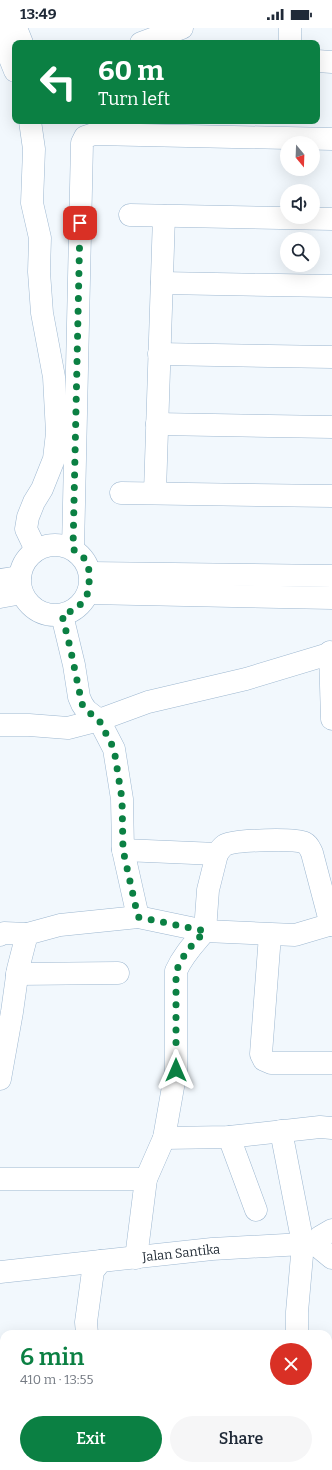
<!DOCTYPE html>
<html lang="en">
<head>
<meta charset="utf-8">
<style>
  :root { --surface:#fff; --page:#f6f6f7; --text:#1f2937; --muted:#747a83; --accent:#0b8043 }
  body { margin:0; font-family:Bitter,serif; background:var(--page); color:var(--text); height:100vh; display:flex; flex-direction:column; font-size:15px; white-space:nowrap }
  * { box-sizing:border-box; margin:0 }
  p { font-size:13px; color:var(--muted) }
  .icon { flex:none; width:22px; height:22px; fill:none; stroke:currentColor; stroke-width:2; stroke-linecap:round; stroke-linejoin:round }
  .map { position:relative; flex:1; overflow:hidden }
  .details { position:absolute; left:0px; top:1302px; width:332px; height:140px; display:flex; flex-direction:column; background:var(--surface); border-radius:12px 12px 0 0; box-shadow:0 4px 16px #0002 }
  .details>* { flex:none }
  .guide { position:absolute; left:12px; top:12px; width:308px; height:84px; border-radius:8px; box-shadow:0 4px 16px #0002; background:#0b8043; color:#fff; overflow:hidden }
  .needle { width:26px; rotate:161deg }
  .tools { position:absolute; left:280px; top:108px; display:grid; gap:8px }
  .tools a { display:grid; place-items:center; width:40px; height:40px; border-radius:50%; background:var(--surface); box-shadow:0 4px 16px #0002; font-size:20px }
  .pin { position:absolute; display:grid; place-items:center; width:34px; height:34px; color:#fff; margin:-17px; border-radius:8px; box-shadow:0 2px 6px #0006 }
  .me { position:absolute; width:44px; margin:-22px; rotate:0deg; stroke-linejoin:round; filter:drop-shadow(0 0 3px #0008) }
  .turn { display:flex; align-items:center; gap:14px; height:84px; padding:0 20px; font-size:18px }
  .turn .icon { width:52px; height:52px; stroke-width:2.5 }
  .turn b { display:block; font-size:28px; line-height:34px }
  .round { display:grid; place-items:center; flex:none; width:42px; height:42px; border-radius:21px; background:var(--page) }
  .overview { display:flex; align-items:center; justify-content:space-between; height:68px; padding:0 20px }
  h1 { font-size:24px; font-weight:600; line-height:30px; color:var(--accent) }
  .action { display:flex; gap:8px; margin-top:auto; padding:8px 20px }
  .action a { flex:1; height:46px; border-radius:24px; background:var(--accent); color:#fff; font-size:16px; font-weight:600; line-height:46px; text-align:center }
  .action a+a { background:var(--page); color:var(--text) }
  .status { display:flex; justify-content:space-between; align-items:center; height:28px; padding:0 20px; background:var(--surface); direction:ltr }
  .status svg { height:11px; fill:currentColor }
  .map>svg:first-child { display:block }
</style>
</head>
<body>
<div class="status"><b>13:49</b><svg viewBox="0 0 49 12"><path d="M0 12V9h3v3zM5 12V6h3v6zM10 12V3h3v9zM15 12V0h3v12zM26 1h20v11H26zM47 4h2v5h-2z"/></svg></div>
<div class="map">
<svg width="332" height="1442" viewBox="0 0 332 1442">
  <rect width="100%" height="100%" fill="#f2f8fd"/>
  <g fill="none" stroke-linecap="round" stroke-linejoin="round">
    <defs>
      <g id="minor">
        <path d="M16,0l6,15"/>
        <path d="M0,6l15,37"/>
        <path d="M141,15l41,-15"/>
        <path d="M290,15v-15"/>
        <path d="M317,33l15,1"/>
        <path d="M30,93l4,28 -2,54 8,35 -1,34 3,41 12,64 3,56 -3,26 -12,30 -8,13 -6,15 -2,12 10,21"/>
        <path d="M130,187l202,4"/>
        <path d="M162,255l170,3"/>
        <path d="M159,326l173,3"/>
        <path d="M157,396l175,3"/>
        <path d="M155,464l9,-276"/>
        <path d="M121,465l211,3"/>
        <circle cx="55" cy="552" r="35"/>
        <path d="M73,521l9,-406 3,-6 9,-3 238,5"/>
        <path d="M90,545l242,3"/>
        <path d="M0,552l20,-3"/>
        <path d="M88,565l244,5"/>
        <path d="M0,569l22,-4"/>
        <path d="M62,587l12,50 5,32 3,7 4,6 13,10 15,29 8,50 1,51 15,67"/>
        <path d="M330,624l2,67"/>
        <path d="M0,697h29l39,3 31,-8 49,-18 98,-23 86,-26"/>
        <path d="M217,826c2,-3 5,-7 8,-9 11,-5 69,-7 80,-2 4,2 5,6 7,10l19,72"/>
        <path d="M0,907l4,-2 23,1"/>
        <path d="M270,907l-9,119 3,6 7,3h61"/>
        <path d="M17,946l101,-1"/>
        <path d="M0,1051l12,-67 6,-43 9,-35 33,-9 78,-8 67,14 3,-41 9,-36 -94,-4"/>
        <path d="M281,1103l22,113 -6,68v22"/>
        <path d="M229,1109l27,73"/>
        <path d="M164,1110l65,-1 91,-10 12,1"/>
        <path d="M0,1151h146"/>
        <path d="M315,1216l5,-7 12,-7"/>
        <path d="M136,1230l10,-79 18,-41 12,-68v-99c7,-16 18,-27 29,-40l90,4 37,-11"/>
        <path d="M0,1244l101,-11"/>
        <path id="s1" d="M87,1306l-1,-12 7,-51 8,-10 111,-12 91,-5h12l17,14"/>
        <path d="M328,1359l4,-2"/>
        <path d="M64,1442l1,-4"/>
        <path d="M147,1442l14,-4"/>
        <path d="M201,1442l1,-4"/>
      </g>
    </defs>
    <!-- minor casing -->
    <use href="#minor" stroke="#9db7d0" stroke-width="23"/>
    <!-- minor -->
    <use href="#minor" stroke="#fff" stroke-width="22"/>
  </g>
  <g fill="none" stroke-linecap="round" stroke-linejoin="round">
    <!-- route -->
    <path stroke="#0b8043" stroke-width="7" stroke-dasharray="0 12.6" d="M80,195l-7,326 12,10 5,14 -2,20 -10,15 -16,7 8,32 12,57 4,6 13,10 15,29 8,50 1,51 15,67 67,14 -19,21 -10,19v99"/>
  </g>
  <g text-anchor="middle" stroke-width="3.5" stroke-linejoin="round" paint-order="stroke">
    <!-- street labels -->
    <g font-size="13" fill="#222c36" stroke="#f2f8fd">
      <text dy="5" stroke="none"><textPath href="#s1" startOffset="157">Jalan Santika</textPath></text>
    </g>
  </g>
</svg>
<div class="tools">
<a><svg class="needle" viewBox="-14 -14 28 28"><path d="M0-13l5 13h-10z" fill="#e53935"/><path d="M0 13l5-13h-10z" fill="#747a83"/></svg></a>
<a><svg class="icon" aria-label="sound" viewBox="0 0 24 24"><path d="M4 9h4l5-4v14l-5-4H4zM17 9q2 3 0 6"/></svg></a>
<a><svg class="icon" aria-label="search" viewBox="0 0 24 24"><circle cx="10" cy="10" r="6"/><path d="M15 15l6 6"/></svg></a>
</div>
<div class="pin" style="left:80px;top:195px;background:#d93025"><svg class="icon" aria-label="arrive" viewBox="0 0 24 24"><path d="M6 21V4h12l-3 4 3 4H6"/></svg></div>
<svg class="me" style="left:176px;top:1042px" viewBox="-20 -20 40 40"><path d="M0-17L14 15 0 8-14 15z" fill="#0b8043" stroke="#fff" stroke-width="4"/></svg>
<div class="guide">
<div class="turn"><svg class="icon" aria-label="left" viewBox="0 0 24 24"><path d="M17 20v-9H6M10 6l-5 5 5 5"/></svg><div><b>60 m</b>Turn left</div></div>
</div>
<section class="details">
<div class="overview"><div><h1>6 min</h1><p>410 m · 13:55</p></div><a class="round" style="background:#d93025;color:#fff"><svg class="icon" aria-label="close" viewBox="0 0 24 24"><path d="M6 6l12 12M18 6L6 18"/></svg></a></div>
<div class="action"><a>Exit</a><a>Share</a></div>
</section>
</div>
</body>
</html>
